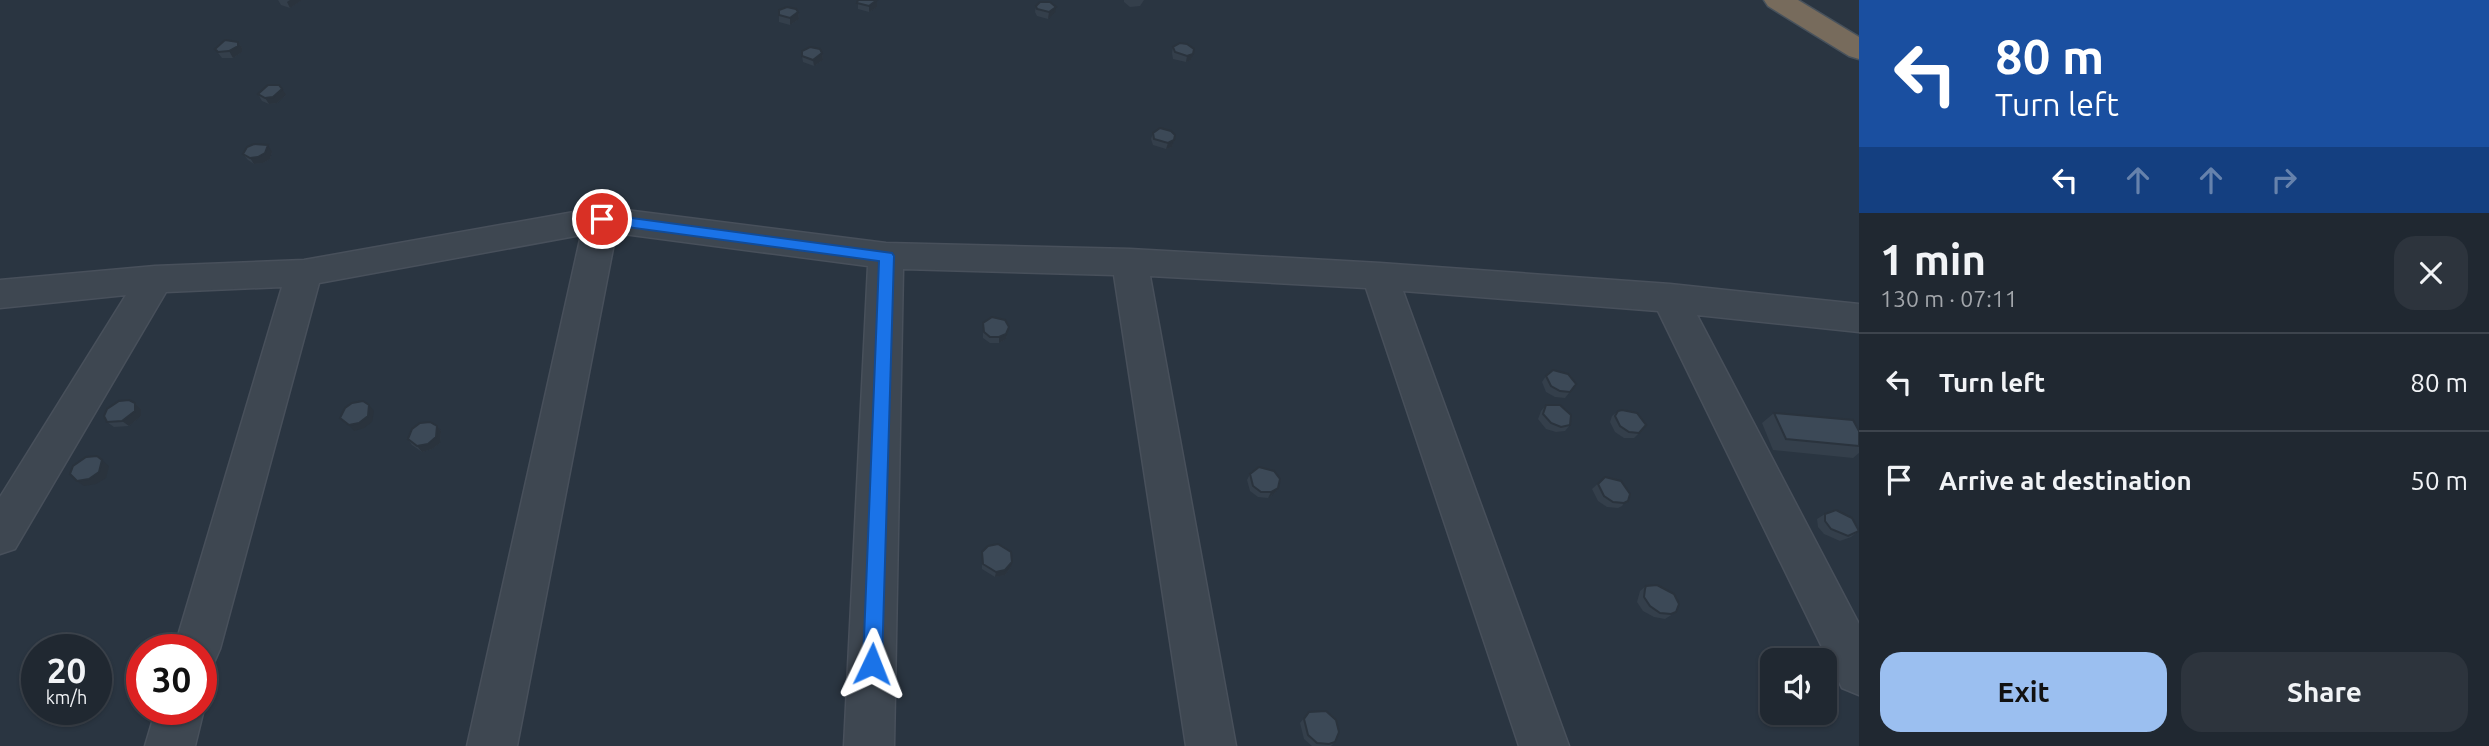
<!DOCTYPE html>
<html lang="en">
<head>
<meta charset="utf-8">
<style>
  :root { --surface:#202831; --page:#2d343d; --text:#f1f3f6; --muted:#a2a6ab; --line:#3d444d; --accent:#9bbff0 }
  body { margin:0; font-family:Ubuntu,sans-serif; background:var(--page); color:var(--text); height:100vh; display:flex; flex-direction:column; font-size:26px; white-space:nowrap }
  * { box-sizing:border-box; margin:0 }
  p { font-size:23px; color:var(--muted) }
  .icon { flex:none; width:38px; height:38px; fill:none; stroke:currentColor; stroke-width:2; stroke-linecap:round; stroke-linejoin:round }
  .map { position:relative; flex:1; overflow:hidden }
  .panel { display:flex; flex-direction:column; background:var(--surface); width:630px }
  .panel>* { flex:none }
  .guide { background:#1a4fa0; color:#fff; overflow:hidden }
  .tools { position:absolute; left:1760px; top:648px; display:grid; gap:14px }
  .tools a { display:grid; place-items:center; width:77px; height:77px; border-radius:14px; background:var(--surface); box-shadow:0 2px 5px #0004,0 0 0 2px var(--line); font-size:35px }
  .speed { position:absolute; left:21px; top:634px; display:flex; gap:14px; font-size:35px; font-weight:700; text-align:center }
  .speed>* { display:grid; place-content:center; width:91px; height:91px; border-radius:50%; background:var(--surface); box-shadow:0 2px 5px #0004,0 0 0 2px var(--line); line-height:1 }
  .speed small { font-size:18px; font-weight:400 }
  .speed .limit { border:10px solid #d22; background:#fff; color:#111 }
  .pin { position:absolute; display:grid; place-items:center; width:60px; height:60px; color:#fff; margin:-30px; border:4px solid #fff; border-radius:50%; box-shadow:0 2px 7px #0007 }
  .me { position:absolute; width:77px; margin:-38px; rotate:2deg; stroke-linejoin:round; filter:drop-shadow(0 0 5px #0008) }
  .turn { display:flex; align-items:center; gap:24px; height:147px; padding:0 21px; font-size:32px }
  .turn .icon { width:91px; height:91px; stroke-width:2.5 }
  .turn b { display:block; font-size:49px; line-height:60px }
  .lanes { display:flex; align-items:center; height:66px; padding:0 21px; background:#0003; justify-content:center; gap:35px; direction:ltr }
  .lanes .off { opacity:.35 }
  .round { display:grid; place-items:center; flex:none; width:74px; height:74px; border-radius:21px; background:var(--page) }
  .summary { display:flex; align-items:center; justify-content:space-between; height:119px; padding:0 21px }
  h1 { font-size:42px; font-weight:700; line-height:52px }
  .button { display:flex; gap:14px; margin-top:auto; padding:14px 21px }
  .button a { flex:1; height:80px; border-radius:21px; background:var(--accent); color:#111; font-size:28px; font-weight:700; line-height:80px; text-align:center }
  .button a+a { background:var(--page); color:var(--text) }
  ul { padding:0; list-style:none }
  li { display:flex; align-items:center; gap:21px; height:98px; padding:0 21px; border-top:2px solid var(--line) }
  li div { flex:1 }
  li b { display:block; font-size:26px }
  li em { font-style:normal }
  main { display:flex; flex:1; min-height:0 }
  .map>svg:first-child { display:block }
</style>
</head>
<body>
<main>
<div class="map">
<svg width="1859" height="746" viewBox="0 0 1859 746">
  <rect width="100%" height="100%" fill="#2a3541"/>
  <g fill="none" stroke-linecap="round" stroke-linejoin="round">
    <defs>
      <path id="minor" d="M602,207l284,36 244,6 250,14 290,21 189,20v28l-162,-17 162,309v71l-17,-7 -184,-377 -255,-20 166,455h-50l-153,-458 -216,-12 86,470h-50l-72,-471 -211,-6 -9,477h-50l24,-480 -252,-33 -99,513h-50l114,-511 -262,48 -99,366 -7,16 -12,5v-21h-27l108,-362 -116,5 -151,257 -15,5v-57l126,-202 -126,13v-28l155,-14 149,-6z
        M201,702l3,7 -9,37h-50l11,-37h45z"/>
      <path id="highway" d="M1764,0h34l61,37v22l-10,-3 -81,-50z"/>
    </defs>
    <!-- minor casing -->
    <use href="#minor" stroke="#48505b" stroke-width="3"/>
    <!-- highway casing -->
    <use href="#highway" stroke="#48525c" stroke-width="3"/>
    <!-- minor -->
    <use href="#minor" fill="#3e4751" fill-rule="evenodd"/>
    <!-- highway -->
    <use href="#highway" fill="#776b5c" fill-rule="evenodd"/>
  </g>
  <!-- wall -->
  <path fill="#343f4b" d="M278,0h24l-12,8 -9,-3z
    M858,0l19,7 -8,5 -11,-3z
    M1124,0h20l-4,6 -10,1 -6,-5z
    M1036,6l19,7 -7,6 -11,-3 -2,-4z
    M798,12l1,7 -9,6 -11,-3v-7z
    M238,42l4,6v4l-9,6h-11l-7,-9z
    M1173,47l21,2 -3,11 -5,2 -13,-3 -1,-6z
    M822,53l1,7 -9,6 -11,-4 -1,-6z
    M258,94l28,1 -9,8 -8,1 -7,-3z
    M1153,133l22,2 -3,12 -6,2 -13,-4 -2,-6z
    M272,152l-2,7 -7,4 -9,1 -6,-4 -5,-6z
    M983,323l26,4 -3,12 -7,4h-9l-7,-5z
    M1546,376l30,8 -11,14 -10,-1 -9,-5 -4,-10z
    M135,403l6,6v7l-12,10 -15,1 -7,-5z
    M1546,405l24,20 -5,6 -9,1 -10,-3 -8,-10 3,-8z
    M1618,411l21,22 -5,5h-10l-9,-6 -5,-10 2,-6z
    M1774,413l85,18v22l-6,5 -80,-8 -11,-27z
    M437,426l4,5 -1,12 -8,6 -10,3 -10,-7 -4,-6z
    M1250,474l28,14 -3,5 -7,5 -10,-1 -8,-6 -3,-11z
    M1605,477l25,17 -8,12 -4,2 -11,-1 -9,-6 -6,-12z
    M1825,514l34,17 -8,6 -11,4 -16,-7 -6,-7 -1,-8z
    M982,552l29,15 -6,8 -10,2 -13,-8z
    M1646,586l30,26 -11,7 -11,-2 -11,-6 -6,-9 3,-11z
    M1309,712l26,30 -4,4h-19l-8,-7 -4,-16z"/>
  <!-- shaded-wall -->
  <path fill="#2a333d" d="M290,0h12l-12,8 -3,-6z
    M877,0v7l-8,5v-6z
    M1056,7l-1,6 -7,6 1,-7z
    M798,12l1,7 -9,6v-7z
    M238,42l4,6v4l-9,6 -4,-7z
    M822,53l1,7 -9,6 -1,-6z
    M1193,54l-2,6 -5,2 1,-6z
    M282,89l4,6 -9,8 -8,1 -4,-6z
    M1174,140l-2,7 -6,2 2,-6z
    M268,145l4,7 -2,7 -7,4 -9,1 -4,-6z
    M1009,327l-3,12 -7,4v-6z
    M135,403l6,6v7l-12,10 -7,-5z
    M369,405l5,6 -2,11 -8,6 -10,3 -5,-6z
    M437,426l4,5 -1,12 -8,6 -10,3 -5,-6z
    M102,460l7,6 -3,12 -10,6 -12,2 -7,-5z
    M1278,488l-3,5 -7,5 3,-6z
    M1012,562l-1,5 -6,8 -10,2 1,-5z"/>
  <!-- building -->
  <path fill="#3c4957" stroke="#2a333d" stroke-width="2" d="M858,0h19l-8,6 -12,-3z
    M1040,2h10l6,5 -7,5 -12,-3 -1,-3z
    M787,7l9,2 2,3 -8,6 -11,-3v-5z
    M225,40l13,2v4l-9,5 -11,1 -3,-3z
    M1180,43l7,1 7,5 -1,5 -6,2 -12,-4 -2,-5z
    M810,47l10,2 2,4 -9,7 -11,-4v-5z
    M268,85h11l3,4 -9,8 -8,1 -7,-4z
    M1160,128l11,3 4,4 -1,5 -6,3 -14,-4 -1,-6z
    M254,144l14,1 -3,8 -7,4 -8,1 -7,-4 4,-7z
    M992,317l13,3 4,7 -3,7 -7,3h-9l-6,-5 -1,-9z
    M1553,370l15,4 8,10 -6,8 -10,-1 -9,-5 -5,-10z
    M129,400l6,3v8l-13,10 -15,1 -3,-6 3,-7 12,-8z
    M363,401l6,4 -1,11 -9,7 -10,2 -9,-7 5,-10 7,-5z
    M1546,405h14l11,10 -1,10 -9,2 -10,-4 -8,-9z
    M1622,410l15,3 9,12 -7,8 -10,-1 -9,-6 -5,-10 3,-5z
    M1774,413l79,7 6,11v15l-73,-7z
    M430,422l7,4 -1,11 -8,7 -11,2 -9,-7 4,-10 8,-6z
    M97,456l5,4 -3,12 -10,7 -12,2 -7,-7 3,-8 13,-9z
    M1259,467l15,4 6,8 -2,9 -7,4h-10l-8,-6 -3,-12z
    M1605,477l16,4 9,13 -2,7 -4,2 -11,-1 -9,-6 -6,-12z
    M1836,510l16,8 7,13 -11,5 -17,-7 -6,-8v-7z
    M998,544l13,8 1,10 -7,8 -9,2 -13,-8 -1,-12 6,-6z
    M1657,585l17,9 5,10 -3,8 -5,2 -11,-1 -10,-7 -6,-9 1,-8 1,-3z
    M1326,711l10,9 3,12 -4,10 -6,2 -12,-1 -9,-8 -4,-16 5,-7z"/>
  <!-- route -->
  <path fill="#1a73e8" stroke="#114b97" stroke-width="2" d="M602,214l290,39 2,3 -12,408 -3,7 -7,3 -7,-3 -2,-7 16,-403 -282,-38v-7z"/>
</svg>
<div class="tools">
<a><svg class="icon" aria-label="sound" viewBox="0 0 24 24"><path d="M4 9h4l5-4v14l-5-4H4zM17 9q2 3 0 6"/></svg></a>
</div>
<div class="speed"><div>20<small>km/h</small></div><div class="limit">30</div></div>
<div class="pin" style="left:602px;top:219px;background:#d93025"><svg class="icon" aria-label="arrive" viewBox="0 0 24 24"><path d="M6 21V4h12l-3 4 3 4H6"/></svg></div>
<svg class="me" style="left:872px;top:664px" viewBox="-20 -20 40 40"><path d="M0-17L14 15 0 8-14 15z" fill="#1a73e8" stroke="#fff" stroke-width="4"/></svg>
</div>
<section class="panel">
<div class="guide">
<div class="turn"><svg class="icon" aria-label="left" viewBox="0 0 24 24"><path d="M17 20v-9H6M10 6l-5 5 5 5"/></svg><div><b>80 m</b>Turn left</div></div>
<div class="lanes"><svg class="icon" aria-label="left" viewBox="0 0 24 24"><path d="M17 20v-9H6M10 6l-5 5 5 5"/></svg><svg class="icon off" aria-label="ahead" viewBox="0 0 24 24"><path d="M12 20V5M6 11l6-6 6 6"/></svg><svg class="icon off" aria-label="ahead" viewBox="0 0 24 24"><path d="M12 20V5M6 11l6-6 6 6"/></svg><svg class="icon off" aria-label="right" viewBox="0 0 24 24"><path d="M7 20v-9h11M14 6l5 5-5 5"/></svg></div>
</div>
<div class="summary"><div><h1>1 min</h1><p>130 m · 07:11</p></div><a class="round"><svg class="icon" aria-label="close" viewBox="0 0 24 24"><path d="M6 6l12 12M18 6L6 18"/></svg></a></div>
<ul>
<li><svg class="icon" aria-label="left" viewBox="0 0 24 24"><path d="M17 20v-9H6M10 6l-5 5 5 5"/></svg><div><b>Turn left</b></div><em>80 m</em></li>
<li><svg class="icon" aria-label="arrive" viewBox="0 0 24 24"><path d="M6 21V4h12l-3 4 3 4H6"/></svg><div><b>Arrive at destination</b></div><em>50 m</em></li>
</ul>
<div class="button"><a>Exit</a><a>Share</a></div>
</section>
</main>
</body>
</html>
